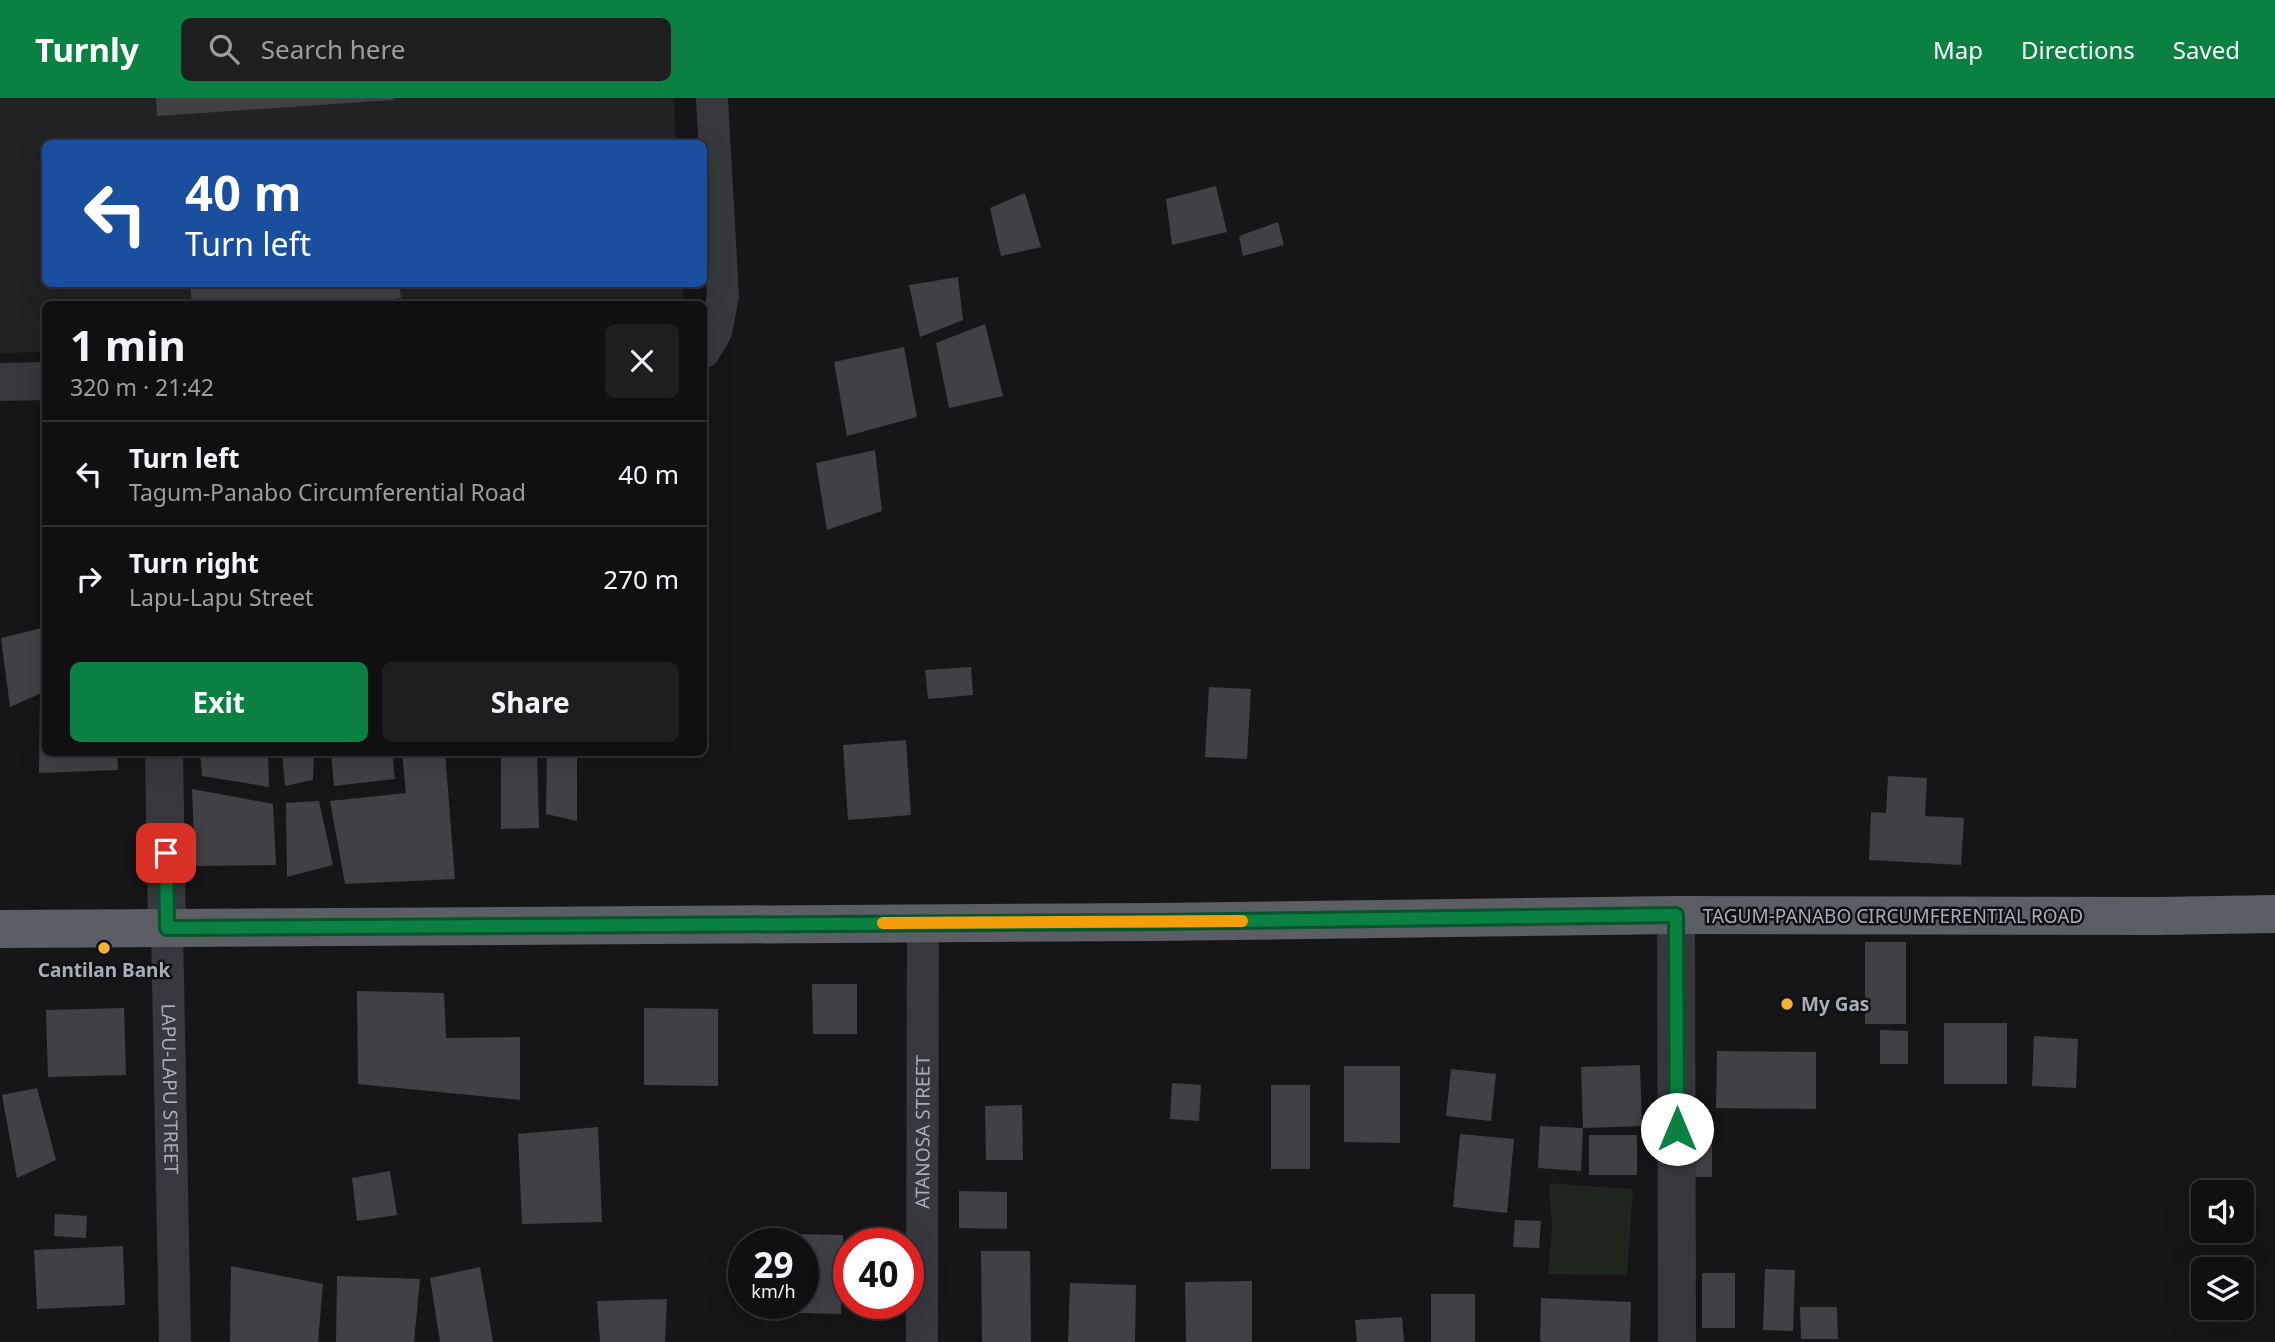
<!DOCTYPE html>
<html lang="en">
<head>
<meta charset="utf-8">
<style>
  :root { --surface:#101012; --page:#1e1e20; --text:#f1f3f6; --muted:#9c9d9f; --line:#303032; --accent:#0b8043 }
  body { margin:0; font-family:"Noto Sans",sans-serif; background:var(--page); color:var(--text); height:100vh; display:flex; flex-direction:column; font-size:26px; white-space:nowrap }
  * { box-sizing:border-box; margin:0 }
  p { font-size:23px; color:var(--muted) }
  .icon { flex:none; width:38px; height:38px; fill:none; stroke:currentColor; stroke-width:2; stroke-linecap:round; stroke-linejoin:round }
  .map { position:relative; flex:1; overflow:hidden }
  .details { position:absolute; left:42px; top:203px; width:665px; height:455px; display:flex; flex-direction:column; background:var(--surface); border-radius:10px; box-shadow:0 7px 28px #0002,0 0 0 2px var(--line) }
  .details>* { flex:none }
  .banner { position:absolute; left:42px; top:42px; width:665px; height:147px; border-radius:10px; box-shadow:0 7px 28px #0002,0 0 0 2px var(--line); background:#1a4fa0; color:#fff; overflow:hidden }
  .controls { position:absolute; left:2191px; top:1082px; display:grid; gap:14px }
  .controls a { display:grid; place-items:center; width:63px; height:63px; border-radius:10px; background:var(--surface); box-shadow:0 7px 28px #0002,0 0 0 2px var(--line); font-size:35px }
  .speed { position:absolute; left:728px; top:1130px; display:flex; gap:14px; font-size:35px; font-weight:700; text-align:center }
  .speed>* { display:grid; place-content:center; width:91px; height:91px; border-radius:50%; background:var(--surface); box-shadow:0 7px 28px #0002,0 0 0 2px var(--line); line-height:1 }
  .speed small { font-size:18px; font-weight:400 }
  .speed .limit { border:10px solid #d22; background:#fff; color:#111 }
  .pin { position:absolute; display:grid; place-items:center; width:60px; height:60px; color:#fff; margin:-30px; border-radius:14px; box-shadow:0 4px 10px #0006 }
  .me { position:absolute; width:77px; margin:-38px; rotate:0deg; stroke-linejoin:round; filter:drop-shadow(0 0 5px #0008) }
  .turn { display:flex; align-items:center; gap:24px; height:147px; padding:0 28px; font-size:32px }
  .turn .icon { width:91px; height:91px; stroke-width:2.5 }
  .turn b { display:block; font-size:49px; line-height:60px }
  .round { display:grid; place-items:center; flex:none; width:74px; height:74px; border-radius:10px; background:var(--page) }
  .summary { display:flex; align-items:center; justify-content:space-between; height:119px; padding:0 28px }
  h1 { font-size:42px; font-weight:700; line-height:52px }
  .button { display:flex; gap:14px; margin-top:auto; padding:14px 28px }
  .button a { flex:1; height:80px; border-radius:10px; background:var(--accent); color:#fff; font-size:28px; font-weight:700; line-height:80px; text-align:center }
  .button a+a { background:var(--page); color:var(--text) }
  ul { padding:0; list-style:none }
  li { display:flex; align-items:center; gap:21px; height:105px; padding:0 28px; border-top:2px solid var(--line) }
  li div { flex:1 }
  li b { display:block; font-size:26px }
  li em { font-style:normal }
  header { display:flex; align-items:center; gap:42px; box-sizing:border-box; height:98px; padding:0 35px; background:var(--accent); color:#fff }
  header strong { font-size:33px }
  nav { display:flex; gap:38px; margin-inline-start:auto; font-size:24px }
  .search { width:490px; height:63px; background:var(--page); display:flex; align-items:center; gap:18px; box-sizing:border-box; padding:0 24px; border-radius:10px; color:var(--muted); font-size:26px }
  .map>svg:first-child { display:block }
</style>
</head>
<body>
<header>
<strong>Turnly</strong>
<div class="search"><svg class="icon" aria-label="search" viewBox="0 0 24 24"><circle cx="10" cy="10" r="6"/><path d="M15 15l6 6"/></svg>Search here</div>
<nav><a>Map</a><a>Directions</a><a>Saved</a></nav>
</header>
<div class="map">
<svg width="2275" height="1244" viewBox="0 0 2275 1244">
  <rect width="100%" height="100%" fill="#161618"/>
  <!-- built -->
  <path fill="#222225" d="M0,0h674l2,45 -630,1v140h637l1,20h-638l-1,48 -45,1z"/>
  <!-- green -->
  <path fill="#1e261f" d="M1549,1085l84,6 -6,86 -79,-1 4,-45z"/>
  <!-- building -->
  <path fill="#404145" d="M156,0h237v2l-236,16z
    M1216,88l11,46 -55,13 -6,-46z
    M1025,95l16,54 -40,9 -11,-48z
    M1278,124l6,23 -41,11 -4,-20z
    M958,179l5,43 -43,17 -11,-52z
    M190,186h209l2,14 -52,6h-157z
    M985,226l18,72 -54,12 -13,-65z
    M904,249l13,70 -70,19 -13,-74z
    M875,352l7,61 -55,19 -11,-67z
    M46,529v64l-36,16 -9,-69z
    M971,569l2,28 -45,4 -3,-29z
    M1209,589l42,2 -4,70 -42,-2z
    M46,595v59h71l1,18 -79,3 1,-79z
    M906,642l5,75 -63,5 -5,-75z
    M200,654h68l1,35 -67,-11z
    M282,654h32l-1,28 -28,6z
    M331,654h61l3,27 -61,7z
    M402,654h43l10,127 -110,5 -15,-83 76,-8z
    M501,654h36l2,76 -38,1z
    M547,654h30v69l-31,-7z
    M1888,678l39,2 -2,38 39,2 -3,47 -92,-5 2,-48 15,1z
    M192,691l81,15 3,61 -81,1z
    M319,703l14,64 -46,12 -1,-74z
    M1865,844h41v82h-41z
    M812,886h45v50h-44z
    M357,893l87,2 2,45 74,-1v63l-162,-16z
    M124,910l2,67 -78,2 -2,-67z
    M644,910l74,1v77l-74,-1z
    M1944,925h63v61h-63z
    M1880,932l28,1v33h-28z
    M2034,938l44,3 -2,49 -44,-2z
    M1717,953l99,1v57l-100,-1z
    M1640,967l2,61 -59,2 -2,-61z
    M1344,968h56v77l-56,-1z
    M1451,971l45,5 -5,47 -45,-5z
    M1172,985l29,2 -2,36 -29,-2z
    M1271,987h39v84h-39z
    M37,990l19,72 -39,18 -15,-83z
    M1022,1007l1,55h-37l-1,-54z
    M1540,1028l43,2 -2,43 -43,-3z
    M598,1029l4,95 -80,2 -4,-90z
    M1460,1036l54,5 -7,74 -54,-6z
    M1589,1037h48v40h-48z
    M1688,1042l24,1v36h-24z
    M390,1073l7,44 -40,6 -5,-43z
    M959,1093l48,1v37l-48,-1z
    M55,1116l32,2 -1,22 -32,-2z
    M1515,1122l26,1 -2,27 -26,-1z
    M793,1136l50,1 -2,79 -84,-2v-8h46v-60h-11z
    M123,1148l2,59 -88,4 -3,-59z
    M981,1153h49l1,91h-49z
    M231,1168l92,18 -5,58h-88z
    M480,1169l13,75h-53l-10,-64z
    M1765,1171l30,1 -2,61 -30,-1z
    M1702,1175h33v55h-33z
    M337,1178l83,3 -6,63h-78z
    M1252,1183v61h-66l-1,-60z
    M1070,1185l66,2 -1,57h-67z
    M1431,1196h44v48h-44z
    M1541,1200l90,4 -1,40h-88l-2,-2z
    M667,1201l-2,43h-65l-3,-41z
    M1800,1209h37l1,32h-37z
    M1402,1219l2,25h-47l-2,-22z"/>
  <g fill="none" stroke-linecap="round" stroke-linejoin="round">
    <!-- minor -->
    <g stroke="#37383d" stroke-width="32">
      <path d="M704,254l12,-20 7,-36 -11,-198"/>
      <path id="s1" d="M167,830l8,414"/>
      <path id="s2" d="M922,1244l1,-420"/>
    </g>
    <!-- tertiary -->
    <path stroke="#37383d" stroke-width="38" d="M0,284l46,-1
      M164,654l3,176
      M1676,817l1,427"/>
    <!-- trunk -->
    <path stroke="#5b5e65" stroke-width="38" d="M0,831l1155,-7 521,-7 482,1 117,-2"/>
  </g>
  <g fill="none" stroke-linecap="round" stroke-linejoin="round">
    <defs>
      <path id="route" d="M166,755l1,75 988,-6 521,-7 1,214"/>
    </defs>
    <!-- route casing -->
    <use href="#route" stroke="#07532c" stroke-width="18"/>
    <!-- route -->
    <use href="#route" stroke="#0b8043" stroke-width="12"/>
    <!-- slow -->
    <path stroke="#f59e0b" stroke-width="12" d="M883,825l359,-2"/>
  </g>
  <!-- markers -->
  <g fill="#f2b134" stroke="#111113" stroke-width="2.5">
    <circle cx="104" cy="850" r="7"/>
    <circle cx="1787" cy="906" r="7"/>
  </g>
  <g text-anchor="middle" stroke-width="5" stroke-linejoin="round" paint-order="stroke">
    <!-- street labels -->
    <g font-size="19" fill="#a8adb8" stroke="#111113">
      <text x="1893" y="825">TAGUM-PANABO CIRCUMFERENTIAL ROAD</text>
      <text dy="7" stroke="none"><textPath href="#s1" startOffset="161">LAPU-LAPU STREET</textPath></text>
      <text dy="7" stroke="none"><textPath href="#s2" startOffset="210">ATANOSA STREET</textPath></text>
    </g>
    <!-- poi labels -->
    <g font-size="19" font-weight="bold" fill="#a8adb8" stroke="#111113">
      <text x="104" y="879">Cantilan Bank</text>
      <text x="1801" y="913" text-anchor="start">My Gas</text>
    </g>
  </g>
</svg>
<div class="controls">
<a><svg class="icon" aria-label="sound" viewBox="0 0 24 24"><path d="M4 9h4l5-4v14l-5-4H4zM17 9q2 3 0 6"/></svg></a>
<a><svg class="icon" aria-label="layers" viewBox="0 0 24 24"><path d="M12 4l9 5-9 5-9-5zM3 14l9 5 9-5"/></svg></a>
</div>
<div class="speed"><div>29<small>km/h</small></div><div class="limit">40</div></div>
<div class="pin" style="left:166px;top:755px;background:#d93025"><svg class="icon" aria-label="arrive" viewBox="0 0 24 24"><path d="M6 21V4h12l-3 4 3 4H6"/></svg></div>
<svg class="me" style="left:1677px;top:1031px" viewBox="-20 -20 40 40"><circle r="19" fill="#fff"/><path d="M0-13L10 11 0 6-10 11z" fill="#0b8043"/></svg>
<div class="banner">
<div class="turn"><svg class="icon" aria-label="left" viewBox="0 0 24 24"><path d="M17 20v-9H6M10 6l-5 5 5 5"/></svg><div><b>40 m</b>Turn left</div></div>
</div>
<section class="details">
<div class="summary"><div><h1>1 min</h1><p>320 m · 21:42</p></div><a class="round"><svg class="icon" aria-label="close" viewBox="0 0 24 24"><path d="M6 6l12 12M18 6L6 18"/></svg></a></div>
<ul>
<li><svg class="icon" aria-label="left" viewBox="0 0 24 24"><path d="M17 20v-9H6M10 6l-5 5 5 5"/></svg><div><b>Turn left</b><p>Tagum-Panabo Circumferential Road</p></div><em>40 m</em></li>
<li><svg class="icon" aria-label="right" viewBox="0 0 24 24"><path d="M7 20v-9h11M14 6l5 5-5 5"/></svg><div><b>Turn right</b><p>Lapu-Lapu Street</p></div><em>270 m</em></li>
</ul>
<div class="button"><a>Exit</a><a>Share</a></div>
</section>
</div>
</body>
</html>
